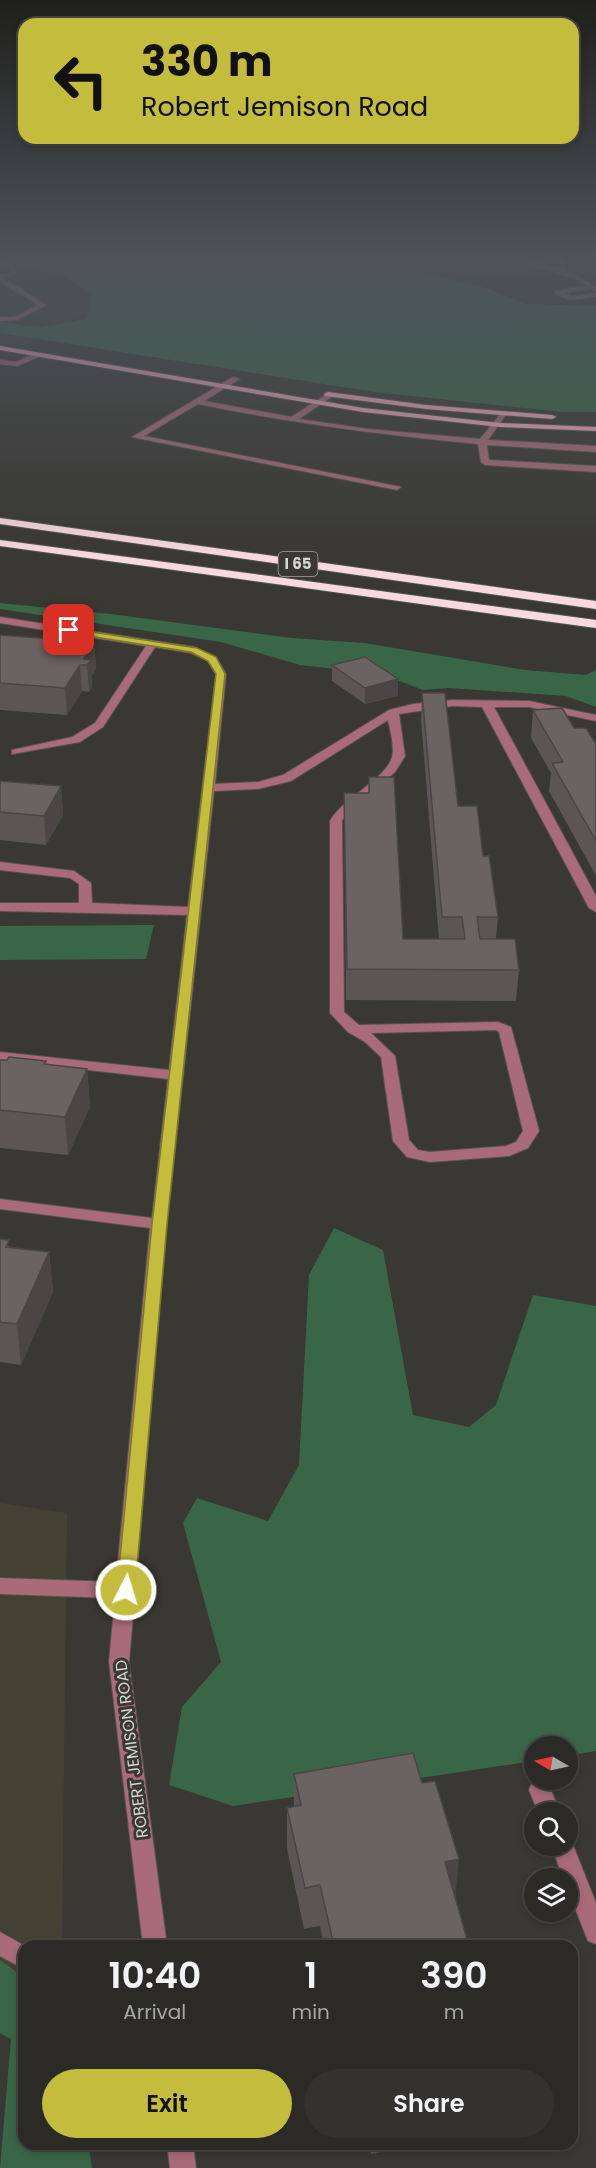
<!DOCTYPE html>
<html lang="en">
<head>
<meta charset="utf-8">
<style>
  :root { --surface:#2b2a26; --page:#33322e; --text:#f1f3f6; --muted:#a6a7a7; --line:#474643; --accent:#c4bc3d }
  body { margin:0; font-family:Poppins,sans-serif; background:var(--page); color:var(--text); height:100vh; display:flex; flex-direction:column; font-size:22px; white-space:nowrap }
  * { box-sizing:border-box; margin:0 }
  p { font-size:20px; color:var(--muted) }
  .icon { flex:none; width:33px; height:33px; fill:none; stroke:currentColor; stroke-width:2; stroke-linecap:round; stroke-linejoin:round }
  .map { position:relative; flex:1; overflow:hidden }
  .sheet { position:absolute; left:18px; top:1940px; width:560px; height:210px; display:flex; flex-direction:column; background:var(--surface); border-radius:18px; box-shadow:0 3px 9px #0003,0 0 0 2px var(--line) }
  .sheet>* { flex:none }
  .banner { position:absolute; left:18px; top:18px; width:561px; height:126px; border-radius:18px; box-shadow:0 3px 9px #0003,0 0 0 2px var(--line); background:#c4bc3d; color:#111; overflow:hidden }
  .needle { width:39px; rotate:279deg }
  .fabs { position:absolute; left:524px; top:1736px; display:grid; gap:12px }
  .fabs a { display:grid; place-items:center; width:54px; height:54px; border-radius:50%; background:var(--surface); box-shadow:0 3px 9px #0003,0 0 0 2px var(--line); font-size:30px }
  .pin { position:absolute; display:grid; place-items:center; width:51px; height:51px; color:#fff; margin:-26px; border-radius:12px; box-shadow:0 3px 9px #0006 }
  .me { position:absolute; width:66px; margin:-33px; rotate:5deg; stroke-linejoin:round; filter:drop-shadow(0 0 4px #0008) }
  .turn { display:flex; align-items:center; gap:21px; height:126px; padding:0 24px; font-size:27px }
  .turn .icon { width:78px; height:78px; stroke-width:2.5 }
  .turn b { display:block; font-size:42px; line-height:51px }
  .eta { display:flex; justify-content:space-evenly; align-items:center; height:102px; text-align:center }
  .eta b { font-size:36px; font-weight:600; line-height:42px }
  .action { display:flex; gap:12px; margin-top:auto; padding:12px 24px }
  .action a { flex:1; height:69px; border-radius:36px; background:var(--accent); color:#111; font-size:24px; font-weight:600; line-height:69px; text-align:center }
  .action a+a { background:var(--page); color:var(--text) }
  .map>svg:first-child { display:block }
</style>
</head>
<body>
<div class="map">
<svg width="596" height="2168" viewBox="0 0 596 2168">
  <rect width="100%" height="100%" fill="#393832"/>
  <!-- built -->
  <path fill="#434034" d="M0,261h3l23,14 26,6 75,9 -104,57 -23,-4z
    M0,1503l67,10 -5,432 -38,1v31l-24,-17z"/>
  <!-- green -->
  <path fill="#386646" d="M0,256h386l40,17 60,15 39,16 71,2v106h-34l-187,-20 -375,-59v-11l39,6 48,-9 4,-25 -24,-17 -39,-8 -28,1z
    M0,603l111,11 181,24 73,5 160,27 61,5 10,-5v37l-30,-11 -117,-8 -26,2 -42,-16 -81,-9 -79,-23 -221,-33z
    M154,925l-8,34 -146,1v-34z
    M334,1228l49,22 30,165 56,12 27,-22 37,-110 63,11v445l-29,5v-10h-33v15l-301,45 -64,-21 13,-78 39,-45 -38,-139 14,-25 71,23 31,-56 10,-190z
    M0,1960l24,17v167h64l4,24h-92l11,-129 -11,-6z"/>
  <g fill="none" stroke-linecap="round" stroke-linejoin="round">
    <defs>
      <path id="minor" d="M516,256l45,12 -3,-12h6l3,14 29,17v5l-5,-3 -27,4 7,3 25,-3v4l-26,3 -16,-7 2,-3 31,-4c-20,-16 -58,-14 -71,-30z
        M0,257l14,7 3,9 -14,5 42,26v2l-28,14 -17,1v-4h14l24,-12 -38,-23v-7l10,-3 -1,-6 -9,-4z
        M36,353l7,2 -26,11 -17,-2v-4l16,2z
        M233,377l7,2 -36,22 87,16 39,-25 4,2 -1,2 -34,23 69,10 112,10 23,-28 4,2 -19,27 108,6v6l-109,-7 2,15 107,6v6l-111,-7 -4,-3 -3,-18c-94,-9 -187,-21 -280,-40l-54,32 257,51 -4,3 -265,-53z
        M0,617l194,30 22,10 10,17 -11,110 43,-2 25,-7 106,-65 24,-6 40,-4 76,1 67,14v6l-67,-14h-35l102,189v16l-7,-4 -107,-201 -29,-1 -54,8 6,42 -10,16 -49,42 -4,7 2,191 15,13 139,-3 13,5 28,104 -11,17 -19,8 -79,6 -23,-5 -14,-16 -12,-84 -16,-15 -17,-10 -18,-19v-192c13,-23 56,-42 62,-64 3,-9 -2,-27 -4,-37l-97,61 -33,8 -44,2 -47,433 -38,438 38,284h-24l-34,-284 6,-64 -115,-4v-16l116,4 34,-354 -150,-19v-10l152,19 16,-139 -168,-19v-8l169,18 18,-155 -187,-4v-8h79v-19l-9,-6 -70,-8v-8l74,9 17,12 1,20 96,4 28,-233 -8,-13 -17,-8 -36,-6 -52,80 -23,15 -68,12v-4l60,-13 23,-14 51,-77 -146,-23zM496,1030l3,2 24,99 -7,11 -10,4 -76,6 -12,-2 -9,-10 -14,-84 -24,-23z
        M540,1780l8,3 12,29h-22l-9,-22 3,-7z
        M567,1837l6,8 23,58v41l-8,-3 -21,-53v-10h-4l-12,-33h16z
        M0,1932l25,14 -1,23 -24,-13z
        M167,2144h26l3,24h-26z"/>
      <path id="major" d="M0,346l363,62 137,15 96,4v4l-96,-4 -137,-15 -363,-62z
        M328,392l98,13 126,10 4,2 -4,2 -126,-10 -101,-13 -1,-2z"/>
      <path id="highway" d="M0,518l596,83v8l-596,-85z
        M0,540l596,80v8l-596,-82z"/>
    </defs>
    <!-- minor casing -->
    <use href="#minor" stroke="#55544f" stroke-width="2"/>
    <!-- major casing -->
    <use href="#major" stroke="#55544f" stroke-width="2"/>
    <!-- highway casing -->
    <use href="#highway" stroke="#55544f" stroke-width="2"/>
    <!-- minor -->
    <use href="#minor" fill="#a86b77" fill-rule="evenodd"/>
    <!-- major -->
    <use href="#major" fill="#faaebc" fill-rule="evenodd"/>
    <!-- highway -->
    <use href="#highway" fill="#f8d9de" fill-rule="evenodd"/>
  </g>
  <!-- wall -->
  <path fill="#5c5554" d="M0,635l94,7 2,26 -4,7v11l-3,6 -7,-1 -15,24 -67,-5z
    M332,665l66,14v17l-33,8 -33,-23z
    M422,693l36,113 25,50 15,61 -2,22 23,31 -3,31 -170,-1 -2,-207h25v-16l34,162h36l-18,-219z
    M533,710l41,18 22,16v132l-47,-85 2,-18 -20,-35z
    M0,781l61,5 2,29 -17,30 -46,-5z
    M0,1060l46,1v4l41,4 3,38 -22,48 -68,-7z
    M0,1239l10,8 39,5 4,40 -32,73 -21,-3z
    M294,1774l162,124 13,48h-145l-4,-20 -16,3 -17,-80v-41l7,-1z
    M368,2144h54l-51,10z"/>
  <!-- shaded-wall -->
  <path fill="#4b4545" d="M94,642l2,26 -4,7v11l-3,6 -2,-27 -3,-6z
    M80,665l2,26 -15,24 -2,-27z
    M398,679v17l-33,8v-16z
    M61,786l2,29 -17,30 -2,-29z
    M87,1069l3,38 -22,48 -3,-38z
    M49,1252l4,40 -32,73 -4,-41z
    M459,1859l-4,42 -10,-39z"/>
  <!-- building -->
  <path fill="#6b6362" stroke="#4b4545" stroke-width="1.5" d="M0,635l94,7 -10,17 7,1 -4,5h-7l-15,23 -65,-5z
    M365,657l33,22 -33,9 -33,-23z
    M422,693h23l13,113h19l6,50h6l9,61h-21l3,22h35l4,31 -172,-1 -3,-176h25v-16h25l9,162h62l-3,-22h-20z
    M562,708l12,20h12l10,16v97l-44,-78 11,-1 -30,-52z
    M0,781l61,5 -17,30 -44,-4z
    M9,1057l37,4 -2,3 43,5 -22,48 -65,-7v-50h7z
    M0,1239l9,1 -3,7 43,5 -32,72 -17,-2z
    M413,1753l9,30 13,-2 24,78 -14,3 24,84h-135l-14,-61 -15,3 -18,-80 14,-3 -7,-31z"/>
  <!-- sky -->
  <linearGradient id="sky" x2="0" y2="1"><stop stop-color="#1f1f1c"/><stop offset="0.46" stop-color="#4e535a"/><stop offset="1" stop-color="#4e535a" stop-opacity="0"/></linearGradient>
  <rect width="596" height="559" fill="url(#sky)"/>
  <!-- route -->
  <path fill="#c4bc3d" stroke="#7f7a28" stroke-width="1.5" d="M66,628l131,20 19,9 9,17 -58,550 -32,366 -2,5 -7,2 -6,-2 -3,-5 35,-366 64,-550 -8,-13 -17,-9 -122,-19 -3,-1z"/>
  <g text-anchor="middle" stroke-width="6" stroke-linejoin="round" paint-order="stroke">
    <!-- shield labels -->
    <rect fill="#393832" stroke="#a7a6a1" stroke-width="1.5" x="278.5" y="552" width="39" height="24" rx="4.5"/>
    <g font-size="15" font-weight="bold" fill="#d6d5d1">
      <text x="298" y="569">I 65</text>
    </g>
    <!-- street labels -->
    <g font-size="16" fill="#d6d5d1" stroke="#393832">
      <text transform="translate(131 1749) rotate(-97)" y="6">ROBERT JEMISON ROAD</text>
    </g>
  </g>
</svg>
<div class="fabs">
<a><svg class="needle" viewBox="-14 -14 28 28"><path d="M0-13l5 13h-10z" fill="#e53935"/><path d="M0 13l5-13h-10z" fill="#a6a7a7"/></svg></a>
<a><svg class="icon" aria-label="search" viewBox="0 0 24 24"><circle cx="10" cy="10" r="6"/><path d="M15 15l6 6"/></svg></a>
<a><svg class="icon" aria-label="layers" viewBox="0 0 24 24"><path d="M12 4l9 5-9 5-9-5zM3 14l9 5 9-5"/></svg></a>
</div>
<div class="pin" style="left:69px;top:630px;background:#d93025"><svg class="icon" aria-label="arrive" viewBox="0 0 24 24"><path d="M6 21V4h12l-3 4 3 4H6"/></svg></div>
<svg class="me" style="left:126px;top:1590px" viewBox="-20 -20 40 40"><circle r="17" fill="#c4bc3d" stroke="#fff" stroke-width="3"/><path d="M0-11L8 9 0 5-8 9z" fill="#fff"/></svg>
<div class="banner">
<div class="turn"><svg class="icon" aria-label="left" viewBox="0 0 24 24"><path d="M17 20v-9H6M10 6l-5 5 5 5"/></svg><div><b>330 m</b>Robert Jemison Road</div></div>
</div>
<section class="sheet">
<div class="eta">
<div><b>10:40</b><p>Arrival</p></div>
<div><b>1</b><p>min</p></div>
<div><b>390</b><p>m</p></div>
</div>
<div class="action"><a>Exit</a><a>Share</a></div>
</section>
</div>
</body>
</html>
